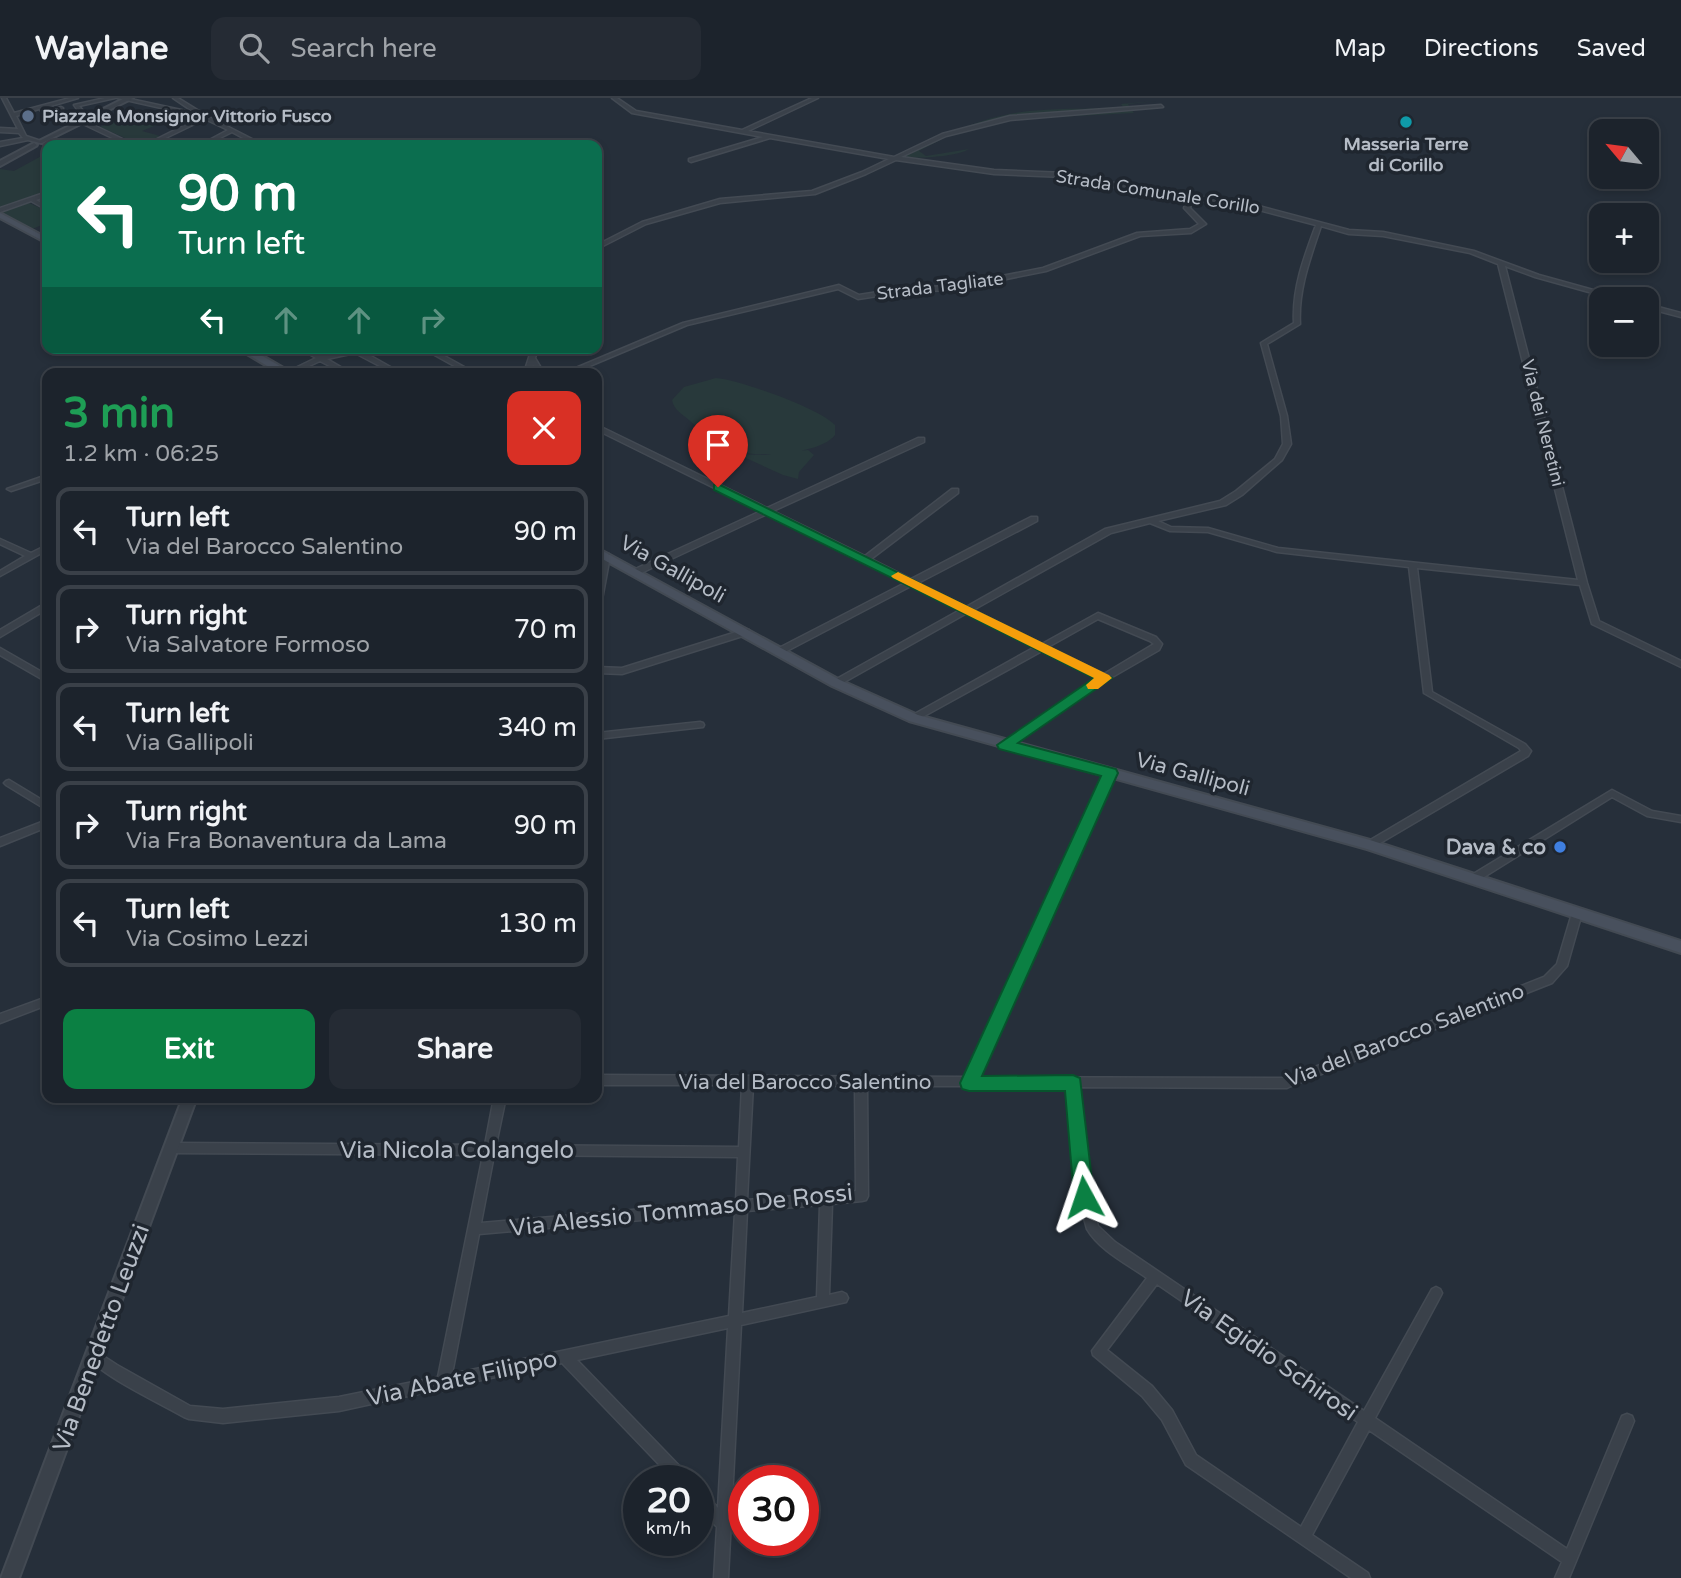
<!DOCTYPE html>
<html lang="en">
<head>
<meta charset="utf-8">
<style>
  :root { --surface:#1c232c; --page:#252b34; --text:#f1f3f6; --muted:#a0a4a9; --line:#3a4048; --accent:#0b8043 }
  body { margin:0; font-family:"Varela Round",sans-serif; background:var(--page); color:var(--text); height:100vh; display:flex; flex-direction:column; font-size:26px; white-space:nowrap }
  * { box-sizing:border-box; margin:0 }
  p { font-size:23px; color:var(--muted) }
  .icon { flex:none; width:38px; height:38px; fill:none; stroke:currentColor; stroke-width:2; stroke-linecap:round; stroke-linejoin:round }
  .map { position:relative; flex:1; overflow:hidden }
  .sheet { position:absolute; left:42px; top:270px; width:560px; height:735px; display:flex; flex-direction:column; background:var(--surface); border-radius:14px; box-shadow:0 4px 10px #0003,0 0 0 2px var(--line) }
  .sheet>* { flex:none }
  .hud { position:absolute; left:42px; top:42px; width:560px; height:214px; border-radius:14px; box-shadow:0 4px 10px #0003,0 0 0 2px var(--line); background:#0b6e4f; color:#fff; overflow:hidden }
  .needle { width:46px; rotate:299deg }
  .buttons { position:absolute; left:1589px; top:21px; display:grid; gap:14px }
  .buttons a { display:grid; place-items:center; width:70px; height:70px; border-radius:14px; background:var(--surface); box-shadow:0 4px 10px #0003,0 0 0 2px var(--line); font-size:35px }
  .speed { position:absolute; left:623px; top:1367px; display:flex; gap:14px; font-size:35px; font-weight:700; text-align:center }
  .speed>* { display:grid; place-content:center; width:91px; height:91px; border-radius:50%; background:var(--surface); box-shadow:0 4px 10px #0003,0 0 0 2px var(--line); line-height:1 }
  .speed small { font-size:18px; font-weight:400 }
  .speed .limit { border:10px solid #d22; background:#fff; color:#111 }
  .pin { position:absolute; display:grid; place-items:center; width:60px; height:60px; color:#fff; margin:-72px -30px; border-radius:50% 50% 50% 0; rotate:-45deg; box-shadow:0 0 7px #0007 }
  .pin .icon { rotate:45deg }
  .me { position:absolute; width:77px; margin:-38px; rotate:355deg; stroke-linejoin:round; filter:drop-shadow(0 0 5px #0008) }
  .turn { display:flex; align-items:center; gap:24px; height:147px; padding:0 21px; font-size:32px }
  .turn .icon { width:91px; height:91px; stroke-width:2.5 }
  .turn b { display:block; font-size:49px; line-height:60px }
  .lanes { display:flex; align-items:center; height:66px; padding:0 21px; background:#0003; justify-content:center; gap:35px; direction:ltr }
  .lanes .off { opacity:.35 }
  .round { display:grid; place-items:center; flex:none; width:74px; height:74px; border-radius:14px; background:var(--page) }
  .head { display:flex; align-items:center; justify-content:space-between; height:119px; padding:0 21px }
  h1 { font-size:42px; font-weight:700; line-height:52px; color:#1e9e55 }
  .primary-button { display:flex; gap:14px; margin-top:auto; padding:14px 21px }
  .primary-button a { flex:1; height:80px; border-radius:14px; background:var(--accent); color:#fff; font-size:28px; font-weight:700; line-height:80px; text-align:center }
  .primary-button a+a { background:var(--page); color:var(--text) }
  ul { padding:0; list-style:none }
  li { display:flex; align-items:center; gap:21px; height:88px; margin:0 14px 10px; padding:0 7px; border:4px solid var(--line); border-radius:14px }
  li div { flex:1 }
  li b { display:block; font-size:26px }
  li em { font-style:normal }
  header { display:flex; align-items:center; gap:42px; box-sizing:border-box; height:98px; padding:0 35px; background:var(--surface); border-bottom:2px solid var(--line) }
  header strong { font-size:33px }
  nav { display:flex; gap:38px; margin-inline-start:auto; font-size:24px }
  .search { width:490px; height:63px; background:var(--page); display:flex; align-items:center; gap:18px; box-sizing:border-box; padding:0 24px; border-radius:14px; color:var(--muted); font-size:26px }
  .map>svg:first-child { display:block }
</style>
</head>
<body>
<header>
<strong>Waylane</strong>
<div class="search"><svg class="icon" aria-label="search" viewBox="0 0 24 24"><circle cx="10" cy="10" r="6"/><path d="M15 15l6 6"/></svg>Search here</div>
<nav><a>Map</a><a>Directions</a><a>Saved</a></nav>
</header>
<div class="map">
<svg width="1681" height="1480" viewBox="0 0 1681 1480">
  <rect width="100%" height="100%" fill="#262f3a"/>
  <!-- green -->
  <path fill="#28393b" d="M1156,3l-28,3 6,9 -118,6 -70,18 -27,14 7,5 43,-7c-12,8 -55,10 -70,8 38,-18 74,-37 116,-44 35,-6 73,-3 108,-6l-2,-3z
    M134,12l4,1 -5,4c7,1 13,-1 20,0l-4,3 10,3 14,-3 -31,13 18,5 -19,9 -41,-18 21,-11v-3z
    M47,55v38l-47,17v-39l14,2z
    M29,105l18,8v12l-15,6 -30,-17z
    M716,280c24,2 103,30 119,47v10c-16,21 -89,24 -112,13 -14,-6 -22,-18 -34,-28 -7,-6 -15,-10 -17,-20l12,-13z
    M808,352l6,5 -15,17 -1,7 -15,-4 -46,-21 28,1z"/>
  <g fill="none" stroke-linecap="round" stroke-linejoin="round">
    <defs>
      <path id="minor" d="M2,0h4l8,15 56,-15h8l-34,10 2,3 15,-4 2,1v2l-18,5 -6,-6 -23,7 10,20 15,5v2l-13,-3 -28,6v-4l23,-4 -4,-5 -19,-1v-4l18,1z
        M105,0h10l-36,8 6,7 11,2 1,1 -3,2 -13,-3 -7,-10z
        M117,0h9l69,15 -22,-15h5l29,18 45,23 -6,5h-4l-1,-1 4,-4 -13,-7 -26,13h-6l28,-15 -23,-11 -54,26h-6l56,-28z
        M612,0h5l19,13 106,19 70,-32h6l-70,33 146,26 48,-23 68,-18 151,-11 2,2 -153,13 -64,16 -45,21 93,13 71,3 98,20 77,8 109,29 34,2 91,19 65,24 83,23 1,1h-9l-79,-22 -30,-11 82,317 12,38 82,40v6l-89,-43 -12,-39 -163,-17 15,124 93,52 6,7 -3,5 -158,93 -5,-4 2,-3 154,-91 -2,-3 -95,-55 -15,-126 -132,-15 -69,-20 -38,-1 -20,-8 -39,10 -138,77 69,34 56,-31 58,24 6,7 -3,6 -52,30 -102,68 -3,-1 -2,-2 2,-2 96,-65 -56,-27 -125,69h-6l-1,-2 1,-2 124,-69 -68,-34 -128,72h-6l-1,-2 1,-2 127,-71 -49,-24 -128,67h-6l-1,-2 1,-2 128,-66 -138,-69 -128,60h-6v-4l128,-59 -164,-81v-5l170,83 151,-70h6v4l-151,69 92,45 87,-67h6v4l-87,66 40,20 120,-62h6v4l-119,62 48,24 139,-78 115,-28 16,-10 39,-32 8,-15 -2,-28 -20,-73 33,-20c-2,-34 10,-66 22,-98l-76,-20 -47,-5 -3,8 16,16 -15,9 -51,3 -94,35 -95,19 -47,2 -46,7 -20,-10 -151,36 -114,48h-9l119,-50 156,-38 20,10 45,-7 47,-2 92,-18 94,-35 53,-4 9,-5 -15,-16 3,-9 -24,-2 -98,-20 -71,-3 -98,-14 -30,14 -51,20 -95,9 -74,21 -49,25v-4l45,-23 78,-23 92,-8 50,-19 27,-13 -119,-21 -79,24 -2,-1v-2l74,-22 -131,-24zM1321,128l28,8 34,2 87,17 28,11 80,316 -300,-32 -70,-20 -37,-1 -13,-6 68,-16 16,-10 40,-35 9,-16 -4,-28 -20,-72 33,-20c-2,-34 10,-65 21,-98zM1098,521l52,22 4,3 -50,30 -56,-27z
        M83,22l50,24 1,1h-7l-46,-22v-2z
        M46,44l2,1 1,2 -4,1 -2,-2z
        M47,94v4l-11,4 11,6v4l-16,-9 -31,11v-4z
        M1647,206l34,9v4l-34,-9z
        M299,250h8l14,8 33,-8h18l-10,3 39,22h-8l-38,-20 -28,6 24,14h-8l-23,-12 -26,12h-9l31,-15z
        M422,250h8l45,25h-8z
        M532,250h6l-3,10 9,15h-6l-5,-8 -3,8h-6z
        M47,377v4l-36,12 -4,-2z
        M0,441l31,14 16,-8v5l-47,26v-5l25,-15 -25,-12z
        M603,456h6l1,2 -9,49 -4,3v-23z
        M44,506h3v5l-47,28v-7z
        M746,531l3,1 1,2 -1,2 -127,40 -25,-1v-6l25,1z
        M0,550l47,27v7l-47,-27z
        M700,624l3,1 1,2 -1,2 -106,12v-6z
        M1110,672l5,3 -138,304 310,1 257,-101 13,-13 16,-54h8l1,3 -15,53 -15,17 -261,103 -4,2 -208,-1 11,110 8,29 17,16 249,169 68,-122 4,-2 4,2 2,4 -2,4 -65,121 192,131 55,-133 5,-2 5,2 2,5 -65,157h-14l7,-16 -193,-132 -57,105 56,38 2,5h-19l-165,-113 -24,-45 -20,-24 -49,-41 -1,-4 55,-73c-20,-14 -48,-28 -60,-49l-9,-32 -10,-110 -95,-1 -4,2 -4,-2h-98l1,110 -2,4 -4,1 -30,3 -3,91 13,-3 4,2 2,4 -2,4 -105,23 -13,253h-14l3,-51 -19,-20v-17l5,2 15,16 10,-180 -151,32 111,115 2,5h-16l-112,-117 -114,24 -5,4 -3,-2 -101,22 -116,12 -34,-4 -5,-2c-20,-12 -87,-43 -96,-61l1,-4 5,-2 23,15 73,41 33,3 116,-12 99,-20 45,-222 -312,-2 -4,-1 -2,-4 2,-4 4,-1 314,2 9,-48h12l-10,48 243,2 3,-62h-145v-10l369,2 139,-304zM753,987l102,1 1,105 -109,9zM494,1057l244,2 -2,44 -255,22zM820,1107l-3,92 -75,16 5,-102zM735,1114l-6,104 -277,58 27,-140zM1157,1186l201,138 -57,105 -105,-72 -24,-45 -20,-24 -45,-36z
        M9,682l38,23v7l-41,-25 -2,-2 2,-2z
        M1612,692l40,21 29,5v6l-34,-6 -35,-19 -136,85h-6l-2,-3 2,-3z
        M47,722v7l-47,19v-8z
        M47,899v8l-47,18v-9z"/>
      <path id="tertiary" d="M125,0h8l-91,45 -5,-1z
        M34,45l3,2 -1,1 -36,20v-5z
        M183,999h14l-178,481h-18z"/>
      <path id="secondary" d="M0,115l47,25v5l-47,-25z
        M237,250h12l43,25h-13z
        M597,450l243,132 78,35 452,125 311,101v12l-314,-104 -458,-128 -77,-35 -235,-130z"/>
    </defs>
    <!-- minor casing -->
    <use href="#minor" stroke="#434a53" stroke-width="3"/>
    <!-- tertiary casing -->
    <use href="#tertiary" stroke="#434a53" stroke-width="4"/>
    <!-- secondary casing -->
    <use href="#secondary" stroke="#434a53" stroke-width="4"/>
    <!-- minor -->
    <use href="#minor" fill="#3a414a" fill-rule="evenodd"/>
    <!-- tertiary -->
    <use href="#tertiary" fill="#3a414a" fill-rule="evenodd"/>
    <!-- secondary -->
    <use href="#secondary" fill="#48505d" fill-rule="evenodd"/>
  </g>
  <!-- route -->
  <path fill="#0b8043" stroke="#07532c" stroke-width="2" d="M718,386l394,194 -94,65 98,26 2,4 -136,303 91,-1 7,3 14,119 -3,6 -7,3 -7,-3 -3,-6 -9,-106h-96l-7,-2 -2,-6 141,-307 -102,-27 -2,-4 97,-67 -380,-188v-5z"/>
  <!-- slow -->
  <path fill="#f59e0b" d="M898,474l211,103 3,3 -14,11h-10l-2,-4 8,-7 -201,-100 -2,-2z"/>
  <!-- markers -->
  <circle fill="#5c6f8a" stroke="#1f262f" stroke-width="2.5" cx="28" cy="18" r="7"/>
  <circle fill="#0f9aa8" stroke="#1f262f" stroke-width="2.5" cx="1406" cy="24" r="7"/>
  <circle fill="#3f7fe0" stroke="#1f262f" stroke-width="2.5" cx="1560" cy="749" r="7"/>
  <g text-anchor="middle" stroke-width="7" stroke-linejoin="round" paint-order="stroke">
    <!-- far-poi labels -->
    <g font-size="18" font-weight="bold" fill="#b5bcc6" stroke="#1f262f" text-anchor="start">
      <text x="42" y="24">Piazzale Monsignor Vittorio Fusco</text>
      <text x="1406" y="52" text-anchor="middle">Masseria Terre<tspan x="1406" dy="21">di Corillo</tspan></text>
    </g>
    <!-- far-street labels -->
    <g font-size="18" fill="#b5bcc6" stroke="#1f262f">
      <text transform="translate(1158 94) rotate(9)" y="6">Strada Comunale Corillo</text>
      <text transform="translate(940 188) rotate(-7)" y="6">Strada Tagliate</text>
      <text transform="translate(1543 325) rotate(76)" y="6">Via dei Neretini</text>
    </g>
    <!-- street labels -->
    <g font-size="21" fill="#b5bcc6" stroke="#1f262f">
      <text transform="translate(673 471) rotate(29)" y="7">Via Gallipoli</text>
      <text transform="translate(1193 676) rotate(15)" y="7">Via Gallipoli</text>
      <text transform="translate(1405 937) rotate(-21)" y="7">Via del Barocco Salentino</text>
      <text x="805" y="991">Via del Barocco Salentino</text>
    </g>
    <!-- poi labels -->
    <g font-size="21" font-weight="bold" fill="#b5bcc6" stroke="#1f262f" text-anchor="end">
      <text x="1546" y="756">Dava &amp; co</text>
    </g>
    <!-- near-street labels -->
    <g font-size="24" fill="#b5bcc6" stroke="#1f262f">
      <text x="457" y="1060">Via Nicola Colangelo</text>
      <text transform="translate(681 1112) rotate(-6)" y="8">Via Alessio Tommaso De Rossi</text>
      <text transform="translate(101 1240) rotate(-70)" y="8">Via Benedetto Leuzzi</text>
      <text transform="translate(1269 1257) rotate(35)" y="8">Via Egidio Schirosi</text>
      <text transform="translate(462 1280) rotate(-12)" y="8">Via Abate Filippo</text>
    </g>
  </g>
</svg>
<div class="buttons">
<a><svg class="needle" viewBox="-14 -14 28 28"><path d="M0-13l5 13h-10z" fill="#e53935"/><path d="M0 13l5-13h-10z" fill="#a0a4a9"/></svg></a>
<a>+</a>
<a>−</a>
</div>
<div class="speed"><div>20<small>km/h</small></div><div class="limit">30</div></div>
<div class="pin" style="left:718px;top:389px;background:#d93025"><svg class="icon" aria-label="arrive" viewBox="0 0 24 24"><path d="M6 21V4h12l-3 4 3 4H6"/></svg></div>
<svg class="me" style="left:1084px;top:1099px" viewBox="-20 -20 40 40"><path d="M0-17L14 15 0 8-14 15z" fill="#0b8043" stroke="#fff" stroke-width="4"/></svg>
<div class="hud">
<div class="turn"><svg class="icon" aria-label="left" viewBox="0 0 24 24"><path d="M17 20v-9H6M10 6l-5 5 5 5"/></svg><div><b>90 m</b>Turn left</div></div>
<div class="lanes"><svg class="icon" aria-label="left" viewBox="0 0 24 24"><path d="M17 20v-9H6M10 6l-5 5 5 5"/></svg><svg class="icon off" aria-label="ahead" viewBox="0 0 24 24"><path d="M12 20V5M6 11l6-6 6 6"/></svg><svg class="icon off" aria-label="ahead" viewBox="0 0 24 24"><path d="M12 20V5M6 11l6-6 6 6"/></svg><svg class="icon off" aria-label="right" viewBox="0 0 24 24"><path d="M7 20v-9h11M14 6l5 5-5 5"/></svg></div>
</div>
<section class="sheet">
<div class="head"><div><h1>3 min</h1><p>1.2 km · 06:25</p></div><a class="round" style="background:#d93025;color:#fff"><svg class="icon" aria-label="close" viewBox="0 0 24 24"><path d="M6 6l12 12M18 6L6 18"/></svg></a></div>
<ul>
<li><svg class="icon" aria-label="left" viewBox="0 0 24 24"><path d="M17 20v-9H6M10 6l-5 5 5 5"/></svg><div><b>Turn left</b><p>Via del Barocco Salentino</p></div><em>90 m</em></li>
<li><svg class="icon" aria-label="right" viewBox="0 0 24 24"><path d="M7 20v-9h11M14 6l5 5-5 5"/></svg><div><b>Turn right</b><p>Via Salvatore Formoso</p></div><em>70 m</em></li>
<li><svg class="icon" aria-label="left" viewBox="0 0 24 24"><path d="M17 20v-9H6M10 6l-5 5 5 5"/></svg><div><b>Turn left</b><p>Via Gallipoli</p></div><em>340 m</em></li>
<li><svg class="icon" aria-label="right" viewBox="0 0 24 24"><path d="M7 20v-9h11M14 6l5 5-5 5"/></svg><div><b>Turn right</b><p>Via Fra Bonaventura da Lama</p></div><em>90 m</em></li>
<li><svg class="icon" aria-label="left" viewBox="0 0 24 24"><path d="M17 20v-9H6M10 6l-5 5 5 5"/></svg><div><b>Turn left</b><p>Via Cosimo Lezzi</p></div><em>130 m</em></li>
</ul>
<div class="primary-button"><a>Exit</a><a>Share</a></div>
</section>
</div>
</body>
</html>
